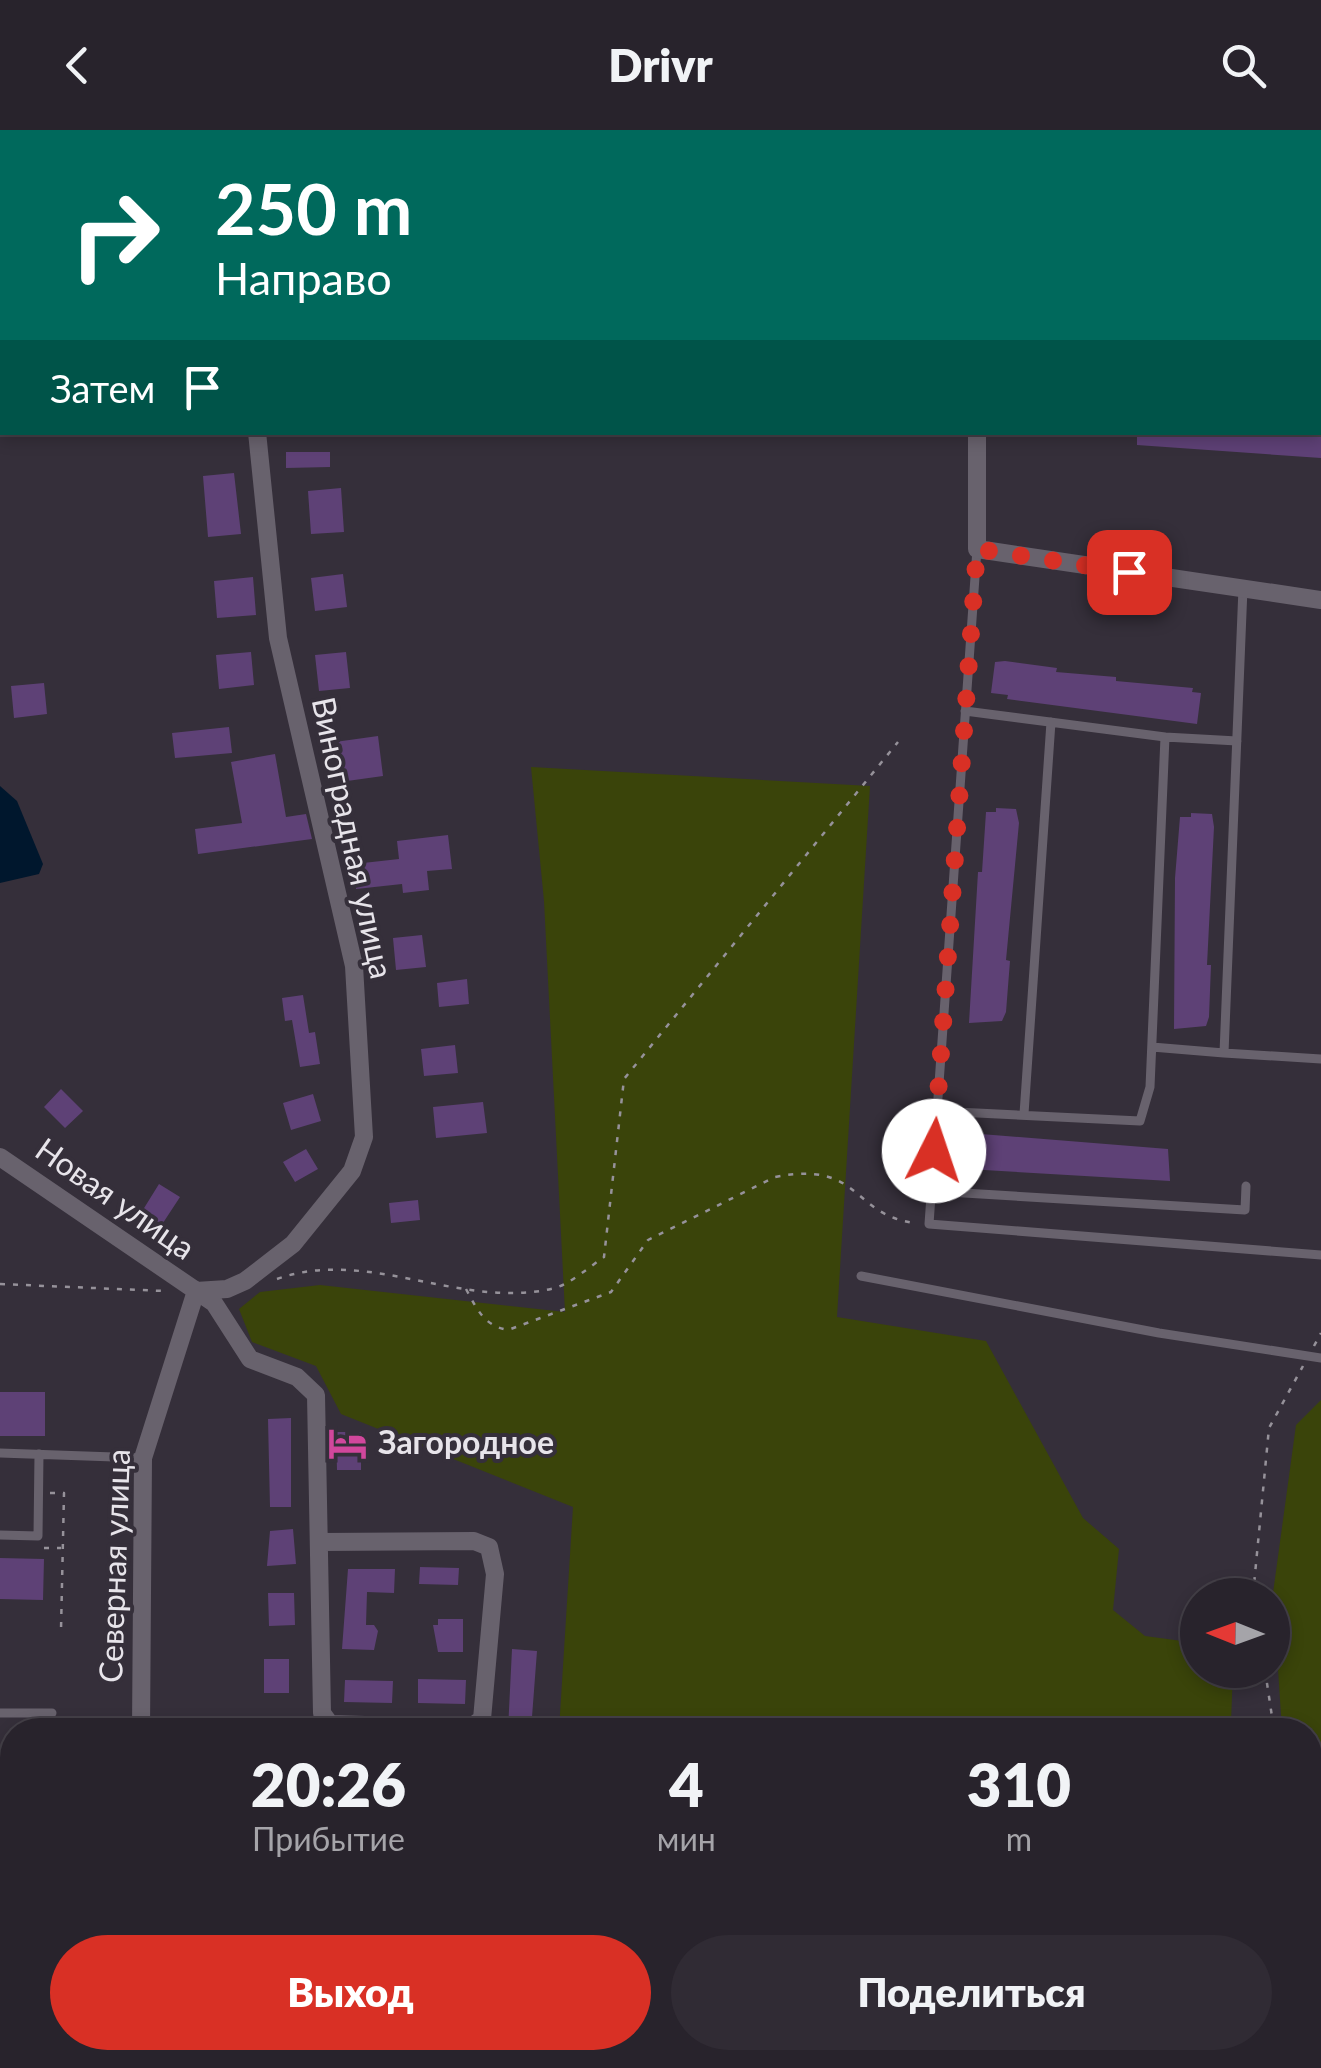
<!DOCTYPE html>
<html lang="ru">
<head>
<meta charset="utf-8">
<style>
  :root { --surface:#28232c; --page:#302b34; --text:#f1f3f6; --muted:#a5a4a9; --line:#444048; --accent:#d93025 }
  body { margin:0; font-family:Lato,sans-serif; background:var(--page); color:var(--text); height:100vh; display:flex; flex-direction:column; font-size:38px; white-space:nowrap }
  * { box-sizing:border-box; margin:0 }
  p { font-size:32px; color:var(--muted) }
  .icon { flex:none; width:55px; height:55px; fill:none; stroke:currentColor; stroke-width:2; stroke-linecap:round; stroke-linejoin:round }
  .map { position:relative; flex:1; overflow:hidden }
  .sheet { position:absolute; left:0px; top:1588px; width:1322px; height:352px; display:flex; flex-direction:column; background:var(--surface); border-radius:40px 40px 0 0; box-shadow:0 5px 15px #0003,0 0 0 2px var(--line) }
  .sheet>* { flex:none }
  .top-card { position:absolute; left:0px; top:0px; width:1322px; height:305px; box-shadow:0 5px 15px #0003,0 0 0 2px var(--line); background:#00695c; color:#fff; overflow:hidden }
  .needle { width:65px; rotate:271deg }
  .controls { position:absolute; left:1180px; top:1448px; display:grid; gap:20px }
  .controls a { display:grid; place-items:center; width:110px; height:110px; border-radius:50%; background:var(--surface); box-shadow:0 5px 15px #0003,0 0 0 2px var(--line); font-size:50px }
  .pin { position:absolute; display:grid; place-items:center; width:85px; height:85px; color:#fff; margin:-42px; border-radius:20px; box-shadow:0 5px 15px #0006 }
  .me { position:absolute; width:110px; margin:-55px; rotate:4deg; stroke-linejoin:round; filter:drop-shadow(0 0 8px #0008) }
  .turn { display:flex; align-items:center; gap:35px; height:210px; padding:0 50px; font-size:45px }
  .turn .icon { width:130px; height:130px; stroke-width:2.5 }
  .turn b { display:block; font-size:70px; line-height:85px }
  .then { display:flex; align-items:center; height:95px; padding:0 50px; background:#0003; gap:20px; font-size:38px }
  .eta { display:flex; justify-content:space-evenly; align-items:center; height:170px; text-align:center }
  .eta b { font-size:60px; font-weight:800; line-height:70px }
  .cta { display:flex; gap:20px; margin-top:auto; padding:20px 50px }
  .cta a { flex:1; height:115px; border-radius:60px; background:var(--accent); color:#fff; font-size:40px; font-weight:800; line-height:115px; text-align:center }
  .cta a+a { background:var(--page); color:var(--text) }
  header { display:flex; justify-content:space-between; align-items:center; height:130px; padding:0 50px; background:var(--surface); font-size:45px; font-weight:800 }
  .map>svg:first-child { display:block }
</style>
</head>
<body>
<header><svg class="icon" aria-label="back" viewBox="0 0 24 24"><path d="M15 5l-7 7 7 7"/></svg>Drivr<svg class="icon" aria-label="search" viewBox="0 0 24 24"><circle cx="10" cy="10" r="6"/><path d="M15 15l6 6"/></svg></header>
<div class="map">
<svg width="1321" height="1938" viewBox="0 0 1321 1938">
  <rect width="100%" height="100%" fill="#352f3a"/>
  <!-- green -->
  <path fill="#3a440a" d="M531,637l339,19 -33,531 149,24 97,177 36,31 -6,61 32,26 52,7 1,27h35l-2,52 -68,8h-604l14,-223 -232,-93 -25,-48 -64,-24 -13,-33 21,-17 60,-7 245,27 -21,-411z
    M1321,1270v668h-517v-10h506v-328h-28l-9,-137 23,-168z
    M170,1928h588l-50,10h-537z"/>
  <!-- water -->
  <path fill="#00172d" d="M0,656l17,15 26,63 -4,10 -39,9z"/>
  <!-- building -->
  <path fill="#5e4176" d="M1137,302h184v26l-184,-13z
    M286,322h44v15l-44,1z
    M234,343l7,61 -33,3 -5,-61z
    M341,358l3,44 -33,2 -3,-43z
    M343,444l4,33 -32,4 -4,-33z
    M253,447l3,38 -39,3 -3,-37z
    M251,522l3,33 -35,4 -3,-34z
    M346,522l4,36 -31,3 -4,-36z
    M1005,531l52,7 -1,4 60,5v4l77,7 -1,4 9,1 -4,31 -190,-25 1,-4 -17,-2 4,-31z
    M44,553l3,31 -33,4 -3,-32z
    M229,597l3,26 -57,5 -3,-25z
    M378,606l5,40 -43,6 -5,-40z
    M275,624l11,63 20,-3 6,25 -114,15 -3,-25 47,-6 -11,-61z
    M996,678l20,1 3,14 -13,137 4,1 -4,51 -4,9 -33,2 9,-151h4l4,-60h10z
    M1191,683l21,1 2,13 -7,138h4l-2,52 -3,9 -32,3 1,-151 5,-61h11z
    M448,705l4,34 -25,2 2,19 -26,3 -1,-9 -46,5 -2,-25 45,-5 -2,-18z
    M422,805l4,32 -30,3 -3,-32z
    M467,849l2,25 -30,3 -2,-24z
    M303,865l6,38 6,-1 5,32 -20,3 -8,-47 -7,1 -3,-23z
    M455,915l3,28 -34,3 -3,-27z
    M61,959l22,22 -18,17 -21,-21z
    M313,964l8,27 -30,9 -8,-27z
    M483,972l4,31 -51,5 -3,-31z
    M956,1002l212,17 2,32 -203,-12 -9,-4z
    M306,1019l12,20 -23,13 -12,-20z
    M159,1054l21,13 -19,29 -20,-13z
    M418,1070l2,20 -29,3 -2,-20z
    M0,1262h45v44h-45z
    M291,1288v89h-21l-2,-88z
    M336,1302h25v38h-24z
    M293,1399l3,35 -29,2 3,-35z
    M0,1428l44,1 -1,41 -43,-1z
    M420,1437l39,1 -1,17 -39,-1z
    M348,1439h47l-1,24 -27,-1 -1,33h8l4,6 -4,19 -32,-1z
    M268,1463h26l1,32 -26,1z
    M438,1489h25v33h-25l-5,-27h5z
    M512,1519l25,2 -6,79h-23z
    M264,1529h25v34h-25z
    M418,1549l48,1 -1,24 -47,-1z
    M345,1550l48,1 -1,22 -48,-1z
    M0,1751h12v52h-12z"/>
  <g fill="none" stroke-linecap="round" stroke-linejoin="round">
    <!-- path -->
    <path stroke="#96929a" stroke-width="2.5" stroke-dasharray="5 8" stroke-linecap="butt" d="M277,1149c90,-32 182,30 274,10 17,-3 38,-22 53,-32l20,-178 274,-337
      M0,1154l164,7
      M466,1159c11,20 18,37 42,41l103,-38 37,-52 127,-63c87,-17 76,38 140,46
      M1314,1216l7,-13
      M50,1363h14l-3,137
      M44,1418h17
      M1253,1465l16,-167 34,-62
      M1265,1540l9,60
      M1310,1815l11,-13
      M798,1938l29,-10
      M1124,1938l1,-10"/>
    <!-- service -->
    <path stroke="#68626d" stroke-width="9" d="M1225,2v-2
      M1320,155h1
      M977,419l-48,675 392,31
      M1243,458l-19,465 97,6
      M1165,607l72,4
      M1152,917l72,6
      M936,981l204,10 10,-34 15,-350 -200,-26
      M1024,984l27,-392
      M931,1061l314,19 1,-24
      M861,1146l298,57 162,25
      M0,1323l143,5
      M0,1405l38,1 1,-82
      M0,1583h52"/>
    <!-- minor -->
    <path stroke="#68626d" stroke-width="18" d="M227,0v2
      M977,2v-2
      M977,302v117l344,51
      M0,1027l214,146 36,56 47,18 19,18 6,318 8,11 140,4 12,-9 13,-145 -6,-27 -15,-6 -153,1
      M196,1161l31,-2 18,-8 48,-37 59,-73 12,-34 -10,-171 -76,-328 -21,-206
      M141,1600l2,-272 53,-167
      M0,1689h12
      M149,1928v10"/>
  </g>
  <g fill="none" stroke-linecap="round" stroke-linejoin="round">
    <!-- route -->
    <path stroke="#d93025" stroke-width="18" stroke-dasharray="0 32.4" d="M934,1021l43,-602 152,23"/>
  </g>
  <!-- icons -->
  <defs>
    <symbol id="hotel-bare" viewBox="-9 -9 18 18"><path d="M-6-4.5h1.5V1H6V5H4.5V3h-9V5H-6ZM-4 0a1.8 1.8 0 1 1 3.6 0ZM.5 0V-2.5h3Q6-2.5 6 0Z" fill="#d1479c" stroke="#352f3a" stroke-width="2.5" paint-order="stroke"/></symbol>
  </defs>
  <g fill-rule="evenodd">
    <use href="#hotel-bare" x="320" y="1286" width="55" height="55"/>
  </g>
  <g text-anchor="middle" stroke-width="8" stroke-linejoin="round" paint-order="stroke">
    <!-- street labels -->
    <g font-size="32" fill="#e7e4ea" stroke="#352f3a">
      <text transform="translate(352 708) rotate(78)" y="11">Виноградная улица</text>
      <text transform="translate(115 1069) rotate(35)" y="11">Новая улица</text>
      <text transform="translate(115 1436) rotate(-88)" y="11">Северная улица</text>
    </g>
    <!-- poi labels -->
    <g font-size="32" font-weight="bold" fill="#e7e4ea" stroke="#352f3a" text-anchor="start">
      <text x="378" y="1324">Загородное</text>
    </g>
  </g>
</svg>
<div class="controls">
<a><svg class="needle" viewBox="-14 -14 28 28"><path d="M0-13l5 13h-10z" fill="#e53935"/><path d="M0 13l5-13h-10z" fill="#a5a4a9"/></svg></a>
</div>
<div class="pin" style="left:1129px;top:442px;background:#d93025"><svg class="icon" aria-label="arrive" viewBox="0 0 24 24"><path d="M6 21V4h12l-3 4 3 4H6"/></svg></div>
<svg class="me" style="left:934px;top:1021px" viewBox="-20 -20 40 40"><circle r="19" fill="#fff"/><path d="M0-13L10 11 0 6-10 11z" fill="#d93025"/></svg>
<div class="top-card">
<div class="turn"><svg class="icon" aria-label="right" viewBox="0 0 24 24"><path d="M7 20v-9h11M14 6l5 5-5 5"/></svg><div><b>250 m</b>Направо</div></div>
<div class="then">Затем<svg class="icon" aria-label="arrive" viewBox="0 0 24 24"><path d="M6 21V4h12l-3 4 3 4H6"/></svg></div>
</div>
<section class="sheet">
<div class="eta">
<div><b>20:26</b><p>Прибытие</p></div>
<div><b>4</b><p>мин</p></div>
<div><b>310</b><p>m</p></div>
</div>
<div class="cta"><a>Выход</a><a>Поделиться</a></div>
</section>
</div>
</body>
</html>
